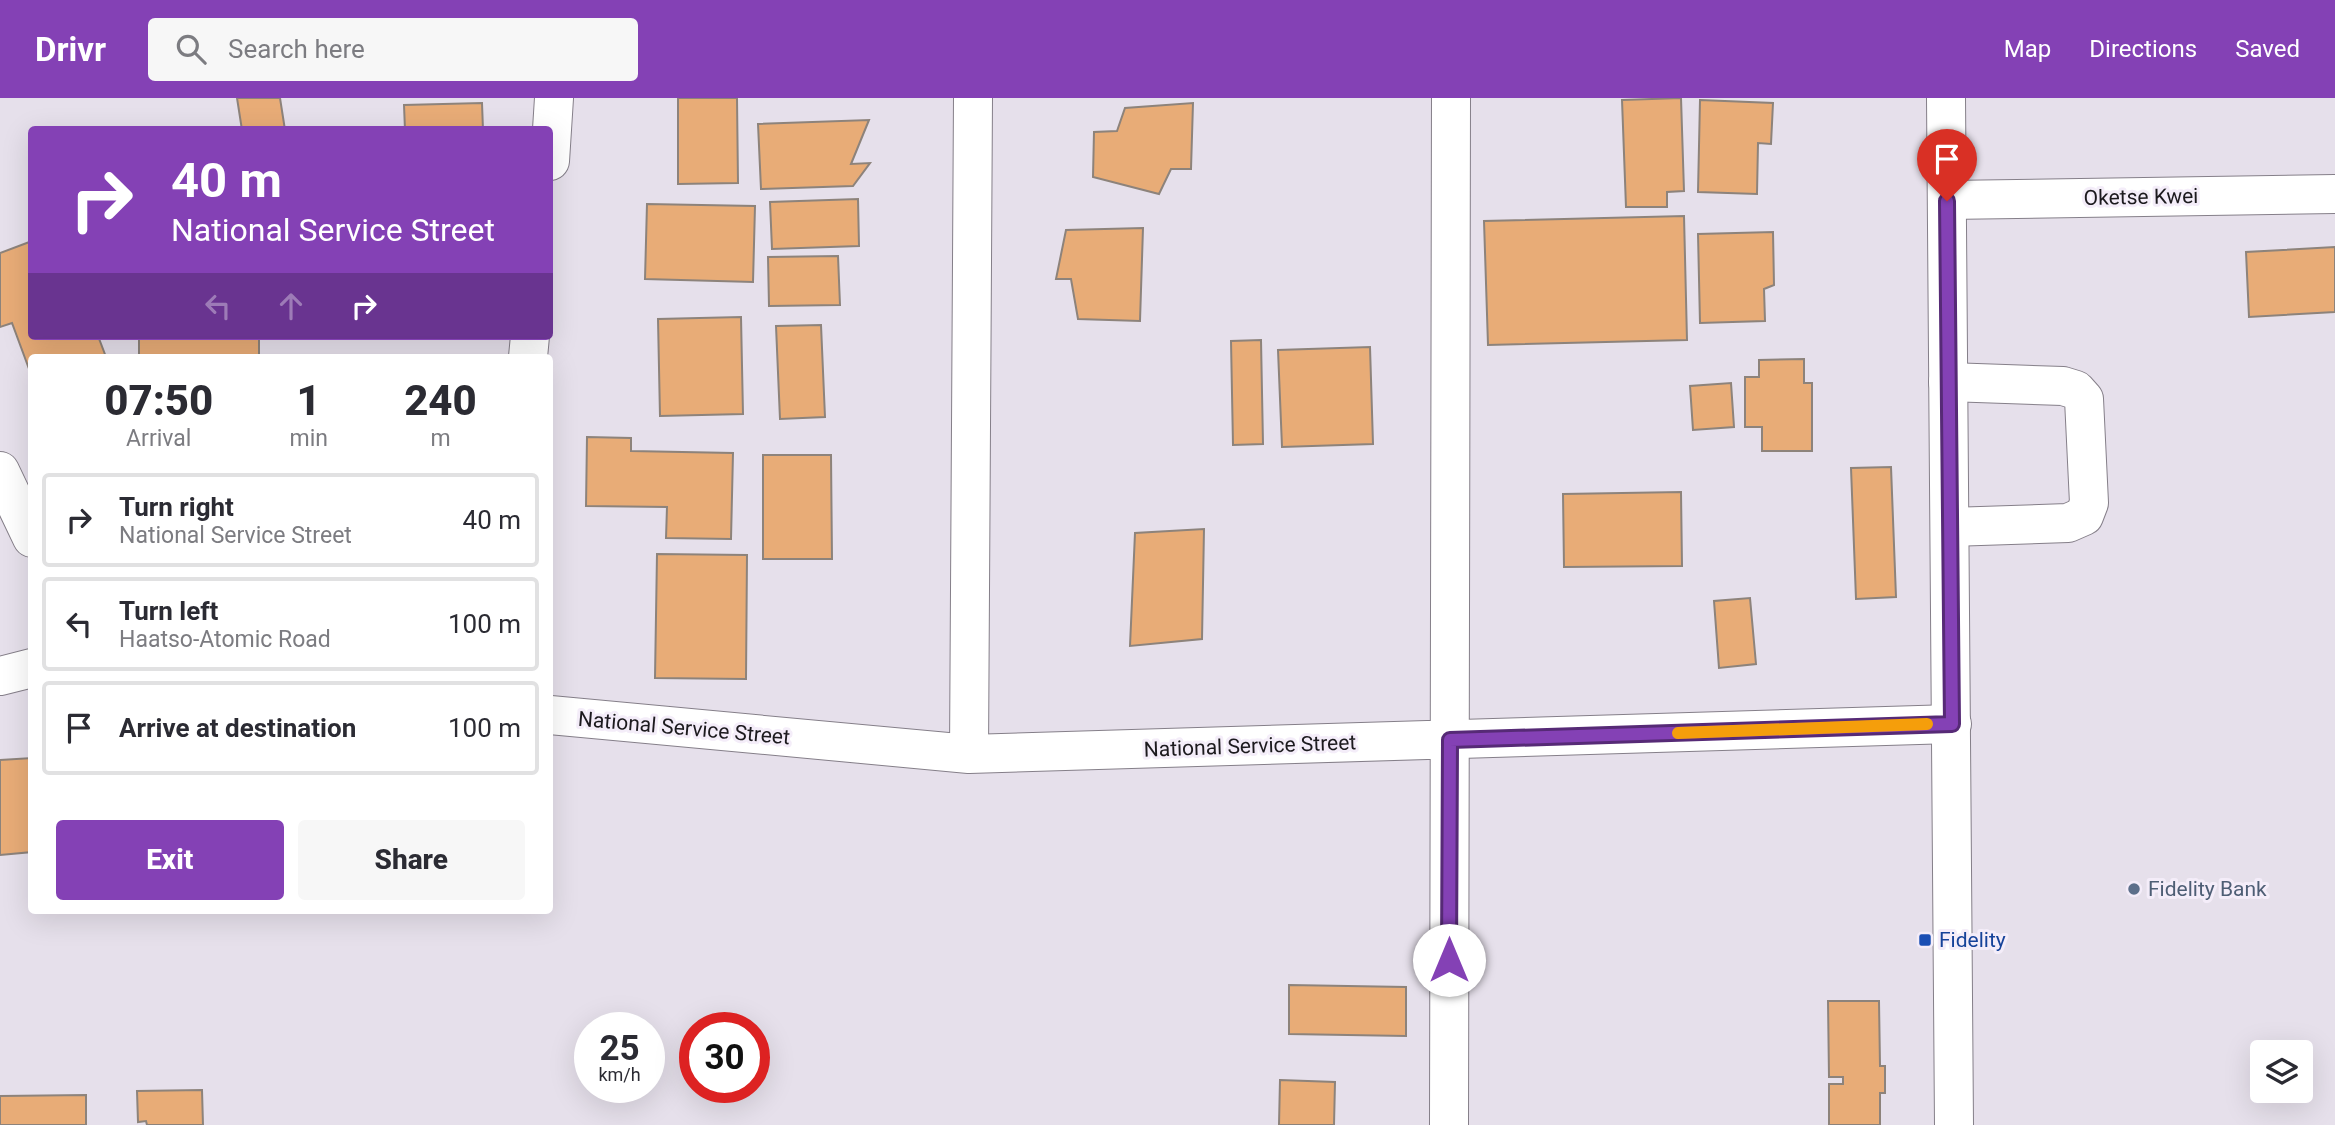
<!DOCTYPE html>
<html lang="en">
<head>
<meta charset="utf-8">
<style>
  :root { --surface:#fff; --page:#f7f7f7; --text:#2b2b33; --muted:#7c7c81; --line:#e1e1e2; --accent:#8441b5 }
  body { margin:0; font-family:Roboto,sans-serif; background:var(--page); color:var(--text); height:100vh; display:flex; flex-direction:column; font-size:26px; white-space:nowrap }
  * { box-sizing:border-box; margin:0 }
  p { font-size:23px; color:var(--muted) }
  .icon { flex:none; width:38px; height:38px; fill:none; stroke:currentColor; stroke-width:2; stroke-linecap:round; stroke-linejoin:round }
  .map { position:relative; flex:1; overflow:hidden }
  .panel { position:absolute; left:28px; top:256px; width:525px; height:560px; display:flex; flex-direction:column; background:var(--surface); border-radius:7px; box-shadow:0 7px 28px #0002 }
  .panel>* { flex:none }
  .hud { position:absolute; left:28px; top:28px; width:525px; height:214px; border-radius:7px; box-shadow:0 7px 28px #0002; background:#8441b5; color:#fff; overflow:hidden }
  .tools { position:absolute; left:2250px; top:942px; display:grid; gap:14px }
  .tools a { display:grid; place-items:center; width:63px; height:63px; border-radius:7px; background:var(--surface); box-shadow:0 7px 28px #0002; font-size:35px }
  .speed { position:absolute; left:574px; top:914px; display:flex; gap:14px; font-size:35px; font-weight:700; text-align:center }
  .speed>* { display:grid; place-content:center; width:91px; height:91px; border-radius:50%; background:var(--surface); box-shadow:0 7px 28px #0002; line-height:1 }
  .speed small { font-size:18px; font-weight:400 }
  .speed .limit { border:10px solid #d22; background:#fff; color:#111 }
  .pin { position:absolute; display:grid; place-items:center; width:60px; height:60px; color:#fff; margin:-72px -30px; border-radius:50% 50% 50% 0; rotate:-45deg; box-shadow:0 0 7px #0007 }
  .pin .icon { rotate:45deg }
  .me { position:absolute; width:77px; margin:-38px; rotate:0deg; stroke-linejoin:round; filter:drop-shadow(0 0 5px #0008) }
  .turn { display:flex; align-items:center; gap:24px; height:147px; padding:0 28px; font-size:32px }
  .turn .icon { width:91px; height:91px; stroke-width:2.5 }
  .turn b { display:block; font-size:49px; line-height:60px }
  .lanes { display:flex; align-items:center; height:66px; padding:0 28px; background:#0003; justify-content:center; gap:35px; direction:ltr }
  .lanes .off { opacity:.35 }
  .eta { display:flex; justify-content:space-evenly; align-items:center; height:119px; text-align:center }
  .eta b { font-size:42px; font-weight:800; line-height:49px }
  .cta { display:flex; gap:14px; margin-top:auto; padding:14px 28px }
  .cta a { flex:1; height:80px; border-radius:7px; background:var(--accent); color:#fff; font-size:28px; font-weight:800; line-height:80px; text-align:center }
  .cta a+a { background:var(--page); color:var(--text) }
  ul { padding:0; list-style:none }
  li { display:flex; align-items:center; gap:21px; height:94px; margin:0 14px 10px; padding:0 14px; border:4px solid var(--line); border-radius:7px }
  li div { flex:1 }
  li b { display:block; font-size:26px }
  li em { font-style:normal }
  header { display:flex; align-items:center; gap:42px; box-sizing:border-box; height:98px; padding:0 35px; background:var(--accent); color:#fff }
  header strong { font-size:33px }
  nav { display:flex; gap:38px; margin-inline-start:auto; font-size:24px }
  .search { width:490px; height:63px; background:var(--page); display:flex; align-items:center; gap:18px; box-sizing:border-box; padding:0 24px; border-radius:7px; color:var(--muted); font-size:26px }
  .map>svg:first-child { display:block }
</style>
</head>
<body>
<header>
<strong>Drivr</strong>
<div class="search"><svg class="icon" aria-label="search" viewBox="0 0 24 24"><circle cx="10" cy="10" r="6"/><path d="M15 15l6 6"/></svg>Search here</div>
<nav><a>Map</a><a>Directions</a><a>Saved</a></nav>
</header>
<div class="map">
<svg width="2335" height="1027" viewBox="0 0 2335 1027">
  <rect width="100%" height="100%" fill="#e6e0eb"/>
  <!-- building -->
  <path fill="#e8ac77" stroke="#8d837b" stroke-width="2" d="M237,0h43l5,32h-43z
    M678,0h59l1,85 -60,1z
    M1681,0l3,93 -17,1v15h-41l-4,-107z
    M1700,2l73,3 -2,41 -13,-1 -1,51 -59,-2z
    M482,5l1,27h-78l-1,-25z
    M1193,5l-2,66h-20l-12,25 -66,-17 1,-45 23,-1 8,-23z
    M869,22l-18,44 19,-1 -17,23 -92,3 -3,-65z
    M858,101l1,47 -87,3 -2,-47z
    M647,106l108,2 -2,76 -108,-3z
    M1684,118l3,124 -199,5 -4,-124z
    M1143,130l-3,93 -62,-2 -7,-40h-15l10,-49z
    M1773,134l1,53 -10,4 1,32 -65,2 -2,-89z
    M32,143v95h66l8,21h-74v20l-20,-54 -12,4v-74z
    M2335,149v65l-86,5 -3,-65z
    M838,158l2,49 -71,1 -1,-49z
    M741,219l2,97 -83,2 -2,-97z
    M821,227l4,92 -45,2 -4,-93z
    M139,238h120v21h-120z
    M1261,242l2,104 -30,1 -2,-104z
    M1370,249l3,97 -91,3 -4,-97z
    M1804,261v24h8v68h-50v-24h-17v-50h14v-17z
    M1731,285l3,44 -41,3 -3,-44z
    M587,339l44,1v13l102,2 -2,86 -65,-1 1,-31 -81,-1z
    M763,357h68l1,104h-69z
    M1891,369l5,130 -40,2 -5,-131z
    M1681,394l1,74 -118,1 -1,-73z
    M1204,431l-2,110 -72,7 5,-113z
    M657,456l90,1 -1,124 -91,-1z
    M1750,500l6,66 -37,4 -5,-67z
    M32,660v94l-32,3v-95z
    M1289,887l117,2v49l-117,-2z
    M1828,903h51l1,65h5v27h-5v32h-51v-41h14v-7h-14z
    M1280,982l55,2 -1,43h-55z
    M202,992l1,35h-56l-1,-4 -8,1 -1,-31z
    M86,997v30h-86v-29z"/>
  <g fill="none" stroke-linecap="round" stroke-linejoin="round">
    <defs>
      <path id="minor" d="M550,63l4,-63
        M1947,102l388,-6
        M528,259l2,-21
        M1948,284l115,4 13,4 8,9 5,104 -5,13 -16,7 -118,4
        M0,373l32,67
        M0,578l32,-8
        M550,617l419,39 983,-30
        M969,656l4,-656
        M1449,1027l2,-1027"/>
      <path id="major" d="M1946,0l8,1027"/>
    </defs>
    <!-- minor casing -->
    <use href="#minor" stroke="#857f89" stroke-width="40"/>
    <!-- major casing -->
    <use href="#major" stroke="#857f89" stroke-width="40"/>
    <!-- minor -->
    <use href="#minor" stroke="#fff" stroke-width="38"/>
    <!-- major -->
    <use href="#major" stroke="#fff" stroke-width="38"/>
  </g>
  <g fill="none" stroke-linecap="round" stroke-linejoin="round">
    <defs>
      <path id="route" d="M1449,862l1,-220 502,-16 -5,-523"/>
    </defs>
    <!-- route casing -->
    <use href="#route" stroke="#562a76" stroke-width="18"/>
    <!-- route -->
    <use href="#route" stroke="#8441b5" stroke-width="12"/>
    <!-- slow -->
    <path stroke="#f59e0b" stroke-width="12" d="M1678,635l249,-9"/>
  </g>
  <!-- markers -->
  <circle fill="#5c6f8a" stroke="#f4edf9" stroke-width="2.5" cx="2134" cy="791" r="7"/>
  <rect fill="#1a4fb4" stroke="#f4edf9" stroke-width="2.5" x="1918" y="835" width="14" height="14" rx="3.5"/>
  <g text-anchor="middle" stroke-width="6" stroke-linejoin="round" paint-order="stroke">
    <!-- street labels -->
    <g font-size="21" fill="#1c1a1e" stroke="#f4edf9">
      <text transform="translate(2141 99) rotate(-1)" y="7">Oketse Kwei</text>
      <text transform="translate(684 630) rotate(5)" y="7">National Service Street</text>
      <text transform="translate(1250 648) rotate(-2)" y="7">National Service Street</text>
    </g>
    <!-- service labels -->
    <g font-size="21" fill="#4e5e75" stroke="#f4edf9" text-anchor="start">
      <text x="2148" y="798">Fidelity Bank</text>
    </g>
    <!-- transit labels -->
    <g font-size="21" fill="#164399" stroke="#f4edf9" text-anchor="start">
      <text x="1939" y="849">Fidelity</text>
    </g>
  </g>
</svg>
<div class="tools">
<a><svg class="icon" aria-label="layers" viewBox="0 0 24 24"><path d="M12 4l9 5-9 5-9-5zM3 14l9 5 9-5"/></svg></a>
</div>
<div class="speed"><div>25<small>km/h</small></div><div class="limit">30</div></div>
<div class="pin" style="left:1947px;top:103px;background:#d93025"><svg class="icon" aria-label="arrive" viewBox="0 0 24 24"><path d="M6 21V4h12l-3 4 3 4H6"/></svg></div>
<svg class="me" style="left:1449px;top:862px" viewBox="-20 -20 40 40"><circle r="19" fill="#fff"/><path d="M0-13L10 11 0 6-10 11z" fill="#8441b5"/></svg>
<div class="hud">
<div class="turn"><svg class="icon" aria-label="right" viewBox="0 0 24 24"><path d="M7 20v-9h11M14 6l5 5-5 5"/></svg><div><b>40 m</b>National Service Street</div></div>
<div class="lanes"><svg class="icon off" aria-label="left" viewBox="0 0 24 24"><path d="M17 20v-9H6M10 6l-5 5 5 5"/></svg><svg class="icon off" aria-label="ahead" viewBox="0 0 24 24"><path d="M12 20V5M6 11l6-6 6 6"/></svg><svg class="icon" aria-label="right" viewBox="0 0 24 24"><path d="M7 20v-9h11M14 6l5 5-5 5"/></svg></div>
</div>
<section class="panel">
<div class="eta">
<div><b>07:50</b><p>Arrival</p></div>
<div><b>1</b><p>min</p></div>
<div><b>240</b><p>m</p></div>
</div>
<ul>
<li><svg class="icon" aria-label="right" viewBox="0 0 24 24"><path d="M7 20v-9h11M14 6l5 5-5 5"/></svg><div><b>Turn right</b><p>National Service Street</p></div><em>40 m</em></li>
<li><svg class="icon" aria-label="left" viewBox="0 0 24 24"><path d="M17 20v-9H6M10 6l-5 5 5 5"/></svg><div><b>Turn left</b><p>Haatso-Atomic Road</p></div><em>100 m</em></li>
<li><svg class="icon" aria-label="arrive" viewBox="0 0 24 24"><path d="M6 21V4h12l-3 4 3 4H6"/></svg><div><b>Arrive at destination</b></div><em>100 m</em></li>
</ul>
<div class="cta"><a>Exit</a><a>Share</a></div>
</section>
</div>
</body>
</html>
